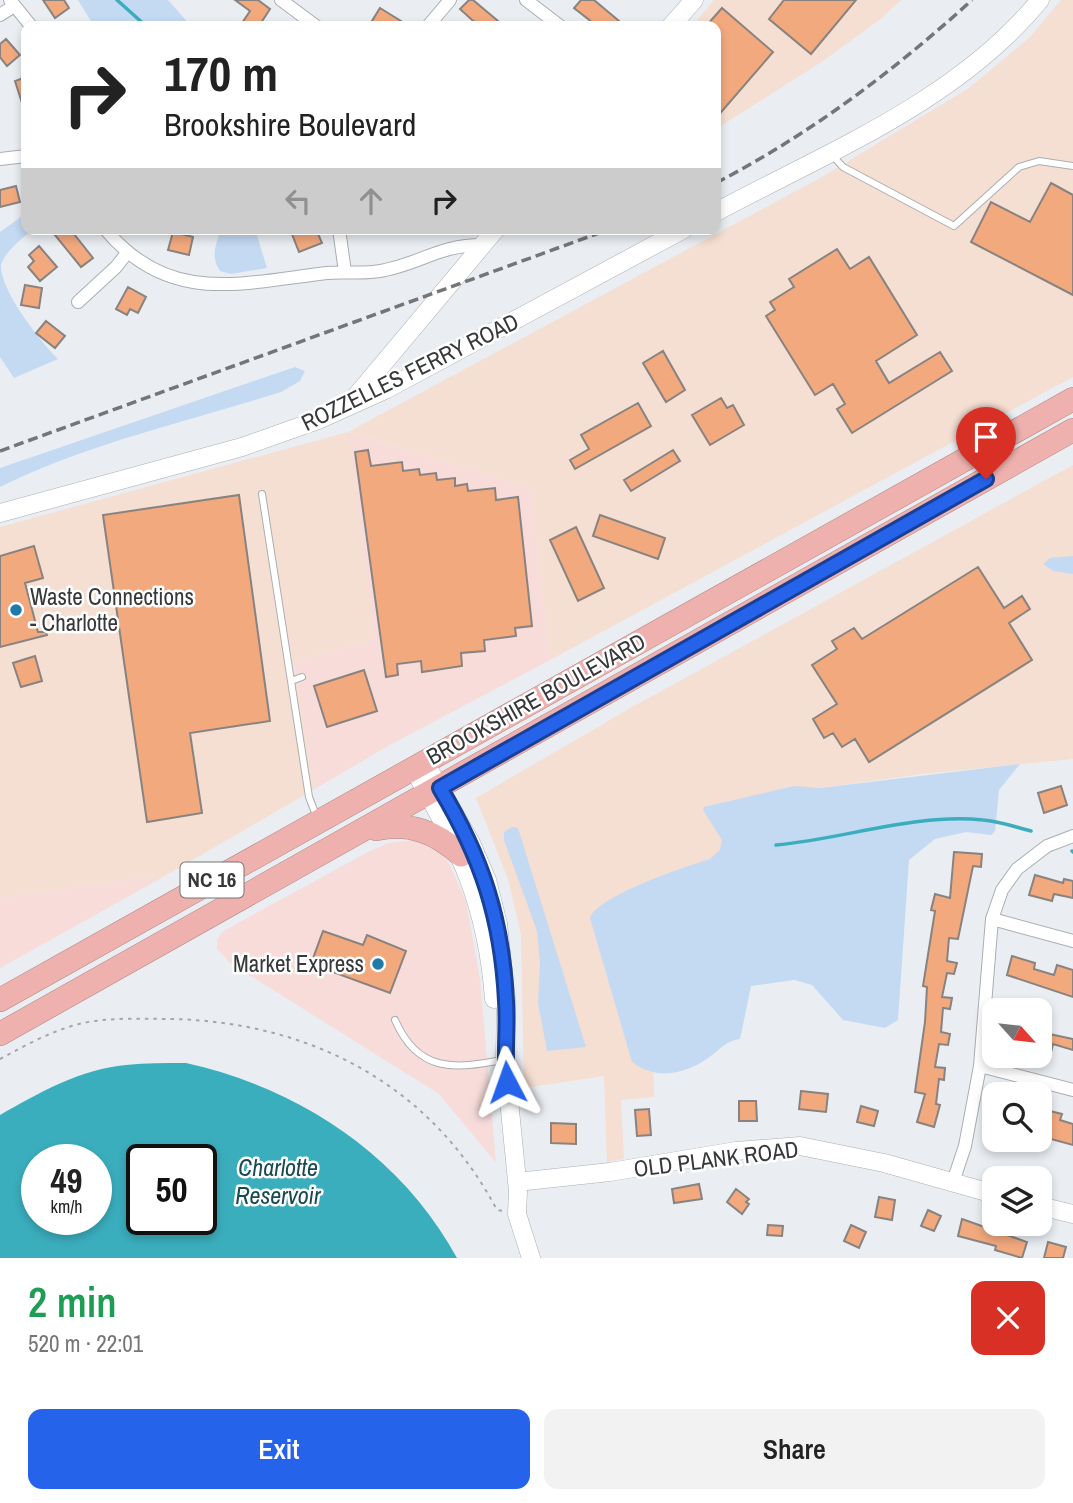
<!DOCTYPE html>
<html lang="en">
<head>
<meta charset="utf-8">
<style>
  :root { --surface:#fff; --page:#f2f2f2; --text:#222; --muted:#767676; --accent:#2563eb }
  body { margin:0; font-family:"Archivo Narrow",sans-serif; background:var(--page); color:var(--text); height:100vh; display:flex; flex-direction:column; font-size:26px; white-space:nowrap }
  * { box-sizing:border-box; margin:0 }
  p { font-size:23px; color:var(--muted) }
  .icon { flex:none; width:38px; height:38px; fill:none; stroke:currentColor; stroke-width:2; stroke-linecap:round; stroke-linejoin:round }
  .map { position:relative; height:1258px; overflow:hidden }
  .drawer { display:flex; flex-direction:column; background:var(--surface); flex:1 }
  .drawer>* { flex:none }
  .top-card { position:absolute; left:21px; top:21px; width:700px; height:214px; border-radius:14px; box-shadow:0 4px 10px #0003; background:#fff; color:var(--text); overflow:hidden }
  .needle { width:46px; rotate:117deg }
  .tools { position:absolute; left:982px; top:998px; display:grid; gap:14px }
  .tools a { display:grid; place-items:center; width:70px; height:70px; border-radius:14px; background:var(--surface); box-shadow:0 4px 10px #0003; font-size:35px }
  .speed { position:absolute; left:21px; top:1144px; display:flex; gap:14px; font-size:35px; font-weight:700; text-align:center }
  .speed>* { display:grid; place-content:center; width:91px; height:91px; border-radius:50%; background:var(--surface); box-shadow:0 4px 10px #0003; line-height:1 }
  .speed small { font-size:18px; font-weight:400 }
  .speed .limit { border:4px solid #111; border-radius:10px; background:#fff; color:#111 }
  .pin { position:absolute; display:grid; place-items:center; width:60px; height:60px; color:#fff; margin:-72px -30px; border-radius:50% 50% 50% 0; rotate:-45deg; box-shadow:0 0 7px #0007 }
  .pin .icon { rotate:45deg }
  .me { position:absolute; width:77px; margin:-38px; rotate:356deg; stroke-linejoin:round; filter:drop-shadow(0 0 5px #0008) }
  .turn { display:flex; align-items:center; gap:24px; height:147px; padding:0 28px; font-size:32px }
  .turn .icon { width:91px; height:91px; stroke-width:2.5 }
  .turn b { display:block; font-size:49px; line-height:60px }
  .lanes { display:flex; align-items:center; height:66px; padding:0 28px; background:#0003; justify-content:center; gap:35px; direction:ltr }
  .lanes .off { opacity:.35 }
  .round { display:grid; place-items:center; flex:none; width:74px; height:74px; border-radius:14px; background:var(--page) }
  .overview { display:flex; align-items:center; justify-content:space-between; height:119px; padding:0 28px }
  h1 { font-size:42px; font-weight:600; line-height:52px; color:#1e9e55 }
  .action { display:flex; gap:14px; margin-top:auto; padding:14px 28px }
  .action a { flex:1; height:80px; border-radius:14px; background:var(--accent); color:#fff; font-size:28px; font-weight:600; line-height:80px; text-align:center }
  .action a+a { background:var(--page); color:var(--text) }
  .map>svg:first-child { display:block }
</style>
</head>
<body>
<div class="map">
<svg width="1073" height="1258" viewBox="0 0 1073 1258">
  <rect width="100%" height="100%" fill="#eaeef2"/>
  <!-- commercial -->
  <path fill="#f7dcda" d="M348,432l183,56 19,172 -162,86 -73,43 -22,-126 81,-25z
    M414,840l24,11 9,8 19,42 14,78 16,184 -57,-69 -209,-131 -13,-14v-9l5,-8 29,-16 117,-64 20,-9z
    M154,876l2,5 -156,87v-70z"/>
  <!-- industrial -->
  <path fill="#f5ded2" d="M714,0h187l-19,18 -59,43 -107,68v-103h-24z
    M1061,0h12v377l-523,283 -19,-172 -182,-56 25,206 -81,25 22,126 -159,92 -3,-5 -153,22v-371l348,-95 474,-255 147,-89 61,-51z
    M1073,465v294l-150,15 -133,18 -50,247 -87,10 1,48 -33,3 3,59 -17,3 -3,-86 -80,12 -3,-154 -13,-55 -32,-81 158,-92z"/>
  <!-- green -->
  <path fill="#c4daf2" d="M78,0h90l23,26h-97z
    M22,216l4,1v12h7c-11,10 -27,21 -32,36 -1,26 40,77 57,94l-44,19 -14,-21v-125z
    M221,229h34l12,39 -36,6 -11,-3c-10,-15 -4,-26 1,-42z
    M295,367l10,4 -5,10 -19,11c-94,30 -192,51 -281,95v-19z
    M1073,556v18l-20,-3 -10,-7 7,-6z
    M1020,764l-21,26 -4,41 -4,4 -25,-3 -31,7 -26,21 -11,160 -13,8 -42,-8 -31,-35 -18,-5 -43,6 -11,53c-15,2 -20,11 -32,19 -24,17 -53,22 -76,4l-42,-144c7,-22 97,-52 120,-59l10,-9 2,-10 -19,-30 1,-3 90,-21 26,2z
    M512,827l6,1 68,219 -39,4 -9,-48 2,-39 -3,-33 -33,-91v-8z"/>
  <!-- water -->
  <path fill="#3baebe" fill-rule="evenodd" d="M186,1063c113,25 215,92 271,195h-457v-143c39,-22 80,-46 126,-50 19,-2 40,-2 60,-2zM37,1160h59v60h-59zM142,1160h59v60h-59z"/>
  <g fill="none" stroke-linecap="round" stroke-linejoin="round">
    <!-- stream -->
    <path stroke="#3baebe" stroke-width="3.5" d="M117,0l29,26
      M776,845c68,-6 139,-32 207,-25 16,1 32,7 48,11
      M1072,851l1,1"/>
  </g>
  <!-- building -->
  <path fill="#f2a97e" stroke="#888380" stroke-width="2" d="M43,0h21l5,8 -14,10z
    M235,0h23l12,9 -11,17h-19l10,-15z
    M469,0h4l31,26h-22l-10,-6 -12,-11z
    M581,0h13l31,26h-28l-23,-18z
    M784,0h72l-45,54 -42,-35z
    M380,8l29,18h-28l-9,-5z
    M722,8l51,44 -57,66v-92h-10z
    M6,39l14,16 -13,11 -7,-9v-13z
    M26,77v32h-2l-9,-28z
    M1051,183l22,12v100l-102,-53 20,-40 39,20z
    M16,186l4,16 -20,5v-17z
    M50,229h20l23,29 -12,9z
    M290,229h26l6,14 -23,9z
    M173,232l20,5 -4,18 -21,-5z
    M39,246l18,21 -17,14 -12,-14 6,-6 -5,-6z
    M837,249l13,20 19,-12 48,78 -41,26 13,22 51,-31 12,19 -100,62 -15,-24 8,-5 -12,-20 -18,11 -49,-79 9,-6 -5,-8 24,-15 -5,-8z
    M25,285l17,3 -3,20 -18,-3z
    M128,287l18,10 -8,16 -8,-4 -3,6 -11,-6z
    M46,321l19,15 -10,12 -19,-15z
    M663,351l22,39 -19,12 -23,-39z
    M721,398l6,10 6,-3 11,20 -34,20 -18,-30z
    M638,403l13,23 -76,43 -5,-9 19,-11 -8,-14z
    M368,450l3,16 31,-4 1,9 16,-2 1,6 16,-2 1,7 18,-2v8l12,-2 1,7 27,-3 1,12 22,-3 14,129 -17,2 1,8 -32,4 1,11 -24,2 1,13 -40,6 -1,-11 -24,3 1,11 -12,2 -31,-225z
    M673,450l7,11 -49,30 -7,-11z
    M239,495l31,226 -80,12 12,80 -55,9 -44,-307z
    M600,515l65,23 -7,21 -65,-23z
    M576,527l28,61 -26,13 -28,-61z
    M34,546l9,32 -18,5 13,49h8l1,3 -47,12v-91z
    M978,567l26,41 18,-12 8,13 -21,14 23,37 -163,102 -14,-23 -13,8 -9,-14 -9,5 -11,-19 24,-15 -25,-39 25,-16 -5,-8 22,-13 8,11z
    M35,656l7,25 -21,6 -8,-24z
    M364,670l13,41 -50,16 -13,-41z
    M1061,786l6,19 -23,8 -6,-20z
    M954,852l28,2 -1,13 -8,-1 -15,73 -9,-1 -2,23 10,2 -3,11 -7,-1 -5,24 10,1 -2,11 -7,-1 -2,24 9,2 -2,11 -9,-1 -4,23 10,1 -1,12 -5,-1 -3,25 4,1 -6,22 -17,-5 8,-28 -10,-2 10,-70 2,-35 -4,-1 12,-75 -4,-1 4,-16 15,4z
    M1035,875l28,8 1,-4 9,2v17l-19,-4 -2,7 -23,-6z
    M323,931l40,14 4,-10 39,16 -16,42 -79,-29z
    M1012,956l23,7 -1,6 20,6 3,-10 16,5v27l-66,-22z
    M1040,1032l33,7v11l-20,-6 -2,8 -11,-3z
    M801,1091l27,3 -2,18 -27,-3z
    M739,1101h17l1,20h-18z
    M861,1106l17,5 -4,15 -17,-4z
    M649,1109l2,26 -14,1 -2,-26z
    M1050,1111l12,3 -2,6 13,4v21l-33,-9v-22l8,2z
    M551,1123l25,1v20l-25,-1z
    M699,1184l3,15 -28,4 -2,-14z
    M736,1189l13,10 -3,3 3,2 -7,10 -15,-12z
    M879,1197l16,3 -3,20 -17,-3z
    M928,1210l13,6 -7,15 -13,-5z
    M962,1219l65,23 -5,16 -27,-8 1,-4 -38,-10z
    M768,1225l15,1 -1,10 -15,-1z
    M851,1225l15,7 -7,16 -15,-7z
    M1048,1242l18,5 -3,11h-19z"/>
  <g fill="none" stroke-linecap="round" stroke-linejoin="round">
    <defs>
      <path id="lane" d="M832,155l11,12 111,59 65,-59 20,-6 34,5
        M262,494l29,187
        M302,677l-11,4 18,116 8,21
        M395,1020c23,53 59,49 108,40"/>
      <path id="street" d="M10,0l21,26
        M281,0l35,26
        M526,0l34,26
        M0,15l14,-9
        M428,26l22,-26
        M0,159l26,-3
        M105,229c64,77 136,54 222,44 19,-2 39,2 58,-3 39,-8 54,-25 98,-25
        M339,229l6,43
        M78,302l38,-35 11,-14
        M992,919l81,22
        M980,1066l93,24
        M953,1182l12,-36 15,-80 12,-147 10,-29 15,-21 30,-23 26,-10"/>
      <path id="secondary" d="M671,26l23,-26
        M716,212c112,-60 241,-111 324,-212
        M351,402l145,-173
        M0,513l242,-66 76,-27 69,-31 297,-160
        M424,761l47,82 16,37 11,44 8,75 -1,61 13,131 -1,23 14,44
        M413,768c47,81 74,136 81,231
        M517,1182l93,-10 126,-21 64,-5 84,17 110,31
        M1040,1206l33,8"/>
      <path id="highway" d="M376,829c34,-7 60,3 85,26
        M0,1000l1073,-601
        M0,1034l1073,-604"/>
    </defs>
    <!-- lane casing -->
    <use href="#lane" stroke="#aaaeb2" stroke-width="8"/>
    <!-- street casing -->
    <use href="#street" stroke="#aaaeb2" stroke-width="14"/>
    <!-- secondary casing -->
    <use href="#secondary" stroke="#aaaeb2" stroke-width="19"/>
    <!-- highway casing -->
    <use href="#highway" stroke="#ae8785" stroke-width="24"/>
    <!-- path -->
    <path stroke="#a4a7aa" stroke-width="2" stroke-dasharray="3.5 5" stroke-linecap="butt" d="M0,1059c26,-14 53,-29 83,-36 30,-6 60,-4 91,-4 138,4 257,66 323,191l6,1"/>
    <!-- lane -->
    <use href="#lane" stroke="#fff" stroke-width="6"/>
    <!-- street -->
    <use href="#street" stroke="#fff" stroke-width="12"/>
    <!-- secondary -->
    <use href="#secondary" stroke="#fff" stroke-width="18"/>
    <!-- highway -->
    <use href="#highway" stroke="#eeb1ae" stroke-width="23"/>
    <!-- rail -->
    <path stroke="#737578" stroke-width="3.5" stroke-dasharray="10 5" stroke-linecap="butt" d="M716,183c94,-49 178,-112 256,-183
      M0,451l610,-222"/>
  </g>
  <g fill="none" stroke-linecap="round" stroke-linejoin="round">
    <defs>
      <path id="route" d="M507,1082c-3,-28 1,-54 -1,-81 -4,-82 -24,-143 -66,-213l546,-309"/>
    </defs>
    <!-- route casing -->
    <use href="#route" stroke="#184099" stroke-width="18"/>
    <!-- route -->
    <use href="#route" stroke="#2563eb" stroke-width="12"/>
  </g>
  <!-- markers -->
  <g fill="#207ba9" stroke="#fff" stroke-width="2.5">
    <circle cx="16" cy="610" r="7"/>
    <circle cx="378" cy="964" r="7"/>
  </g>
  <g text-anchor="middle" stroke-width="5" stroke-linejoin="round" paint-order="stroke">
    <!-- shield labels -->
    <rect fill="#fff" stroke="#737475" stroke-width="2" x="180.5" y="862.5" width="63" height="35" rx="5"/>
    <g font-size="21" font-weight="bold" fill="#37383a">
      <text x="212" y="887">NC 16</text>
    </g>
    <!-- street labels -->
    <g font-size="23" fill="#37383a" stroke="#fff">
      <text transform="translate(410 372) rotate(-26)" y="8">ROZZELLES FERRY ROAD</text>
      <text transform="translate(536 699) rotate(-29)" y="8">BROOKSHIRE BOULEVARD</text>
      <text transform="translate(716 1159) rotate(-7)" y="8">OLD PLANK ROAD</text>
    </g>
    <!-- poi labels -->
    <g font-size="23" fill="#37383a" stroke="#fff" text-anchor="start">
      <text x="30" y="605">Waste Connections<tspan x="30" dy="26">- Charlotte</tspan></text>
      <text x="364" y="972" text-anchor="end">Market Express</text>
    </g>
    <!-- water labels -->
    <g font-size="24" font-style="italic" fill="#194a51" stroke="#fff">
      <text x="278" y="1176">Charlotte<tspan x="278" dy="28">Reservoir</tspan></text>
    </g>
  </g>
</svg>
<div class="tools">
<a><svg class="needle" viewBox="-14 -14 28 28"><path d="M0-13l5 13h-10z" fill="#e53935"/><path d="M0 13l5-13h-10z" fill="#767676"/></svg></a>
<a><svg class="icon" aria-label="search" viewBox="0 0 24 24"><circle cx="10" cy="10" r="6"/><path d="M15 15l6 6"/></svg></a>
<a><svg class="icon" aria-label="layers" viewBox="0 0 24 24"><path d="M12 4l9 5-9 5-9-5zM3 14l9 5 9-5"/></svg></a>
</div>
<div class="speed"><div>49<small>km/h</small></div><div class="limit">50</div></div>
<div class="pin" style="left:986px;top:479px;background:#d93025"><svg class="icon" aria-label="arrive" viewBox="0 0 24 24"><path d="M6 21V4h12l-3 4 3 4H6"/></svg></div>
<svg class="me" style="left:507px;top:1082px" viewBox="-20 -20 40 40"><path d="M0-17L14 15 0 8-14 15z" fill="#2563eb" stroke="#fff" stroke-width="4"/></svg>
<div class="top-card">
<div class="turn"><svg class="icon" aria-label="right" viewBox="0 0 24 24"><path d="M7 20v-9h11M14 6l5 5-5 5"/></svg><div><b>170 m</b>Brookshire Boulevard</div></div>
<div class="lanes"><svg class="icon off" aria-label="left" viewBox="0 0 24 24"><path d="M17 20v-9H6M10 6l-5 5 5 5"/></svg><svg class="icon off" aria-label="ahead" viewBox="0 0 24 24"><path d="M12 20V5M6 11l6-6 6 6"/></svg><svg class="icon" aria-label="right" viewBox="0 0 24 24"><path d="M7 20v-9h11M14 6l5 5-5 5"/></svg></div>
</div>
</div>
<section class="drawer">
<div class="overview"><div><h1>2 min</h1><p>520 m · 22:01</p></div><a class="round" style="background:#d93025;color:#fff"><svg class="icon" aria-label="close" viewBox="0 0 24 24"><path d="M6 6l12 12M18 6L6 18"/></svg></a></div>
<div class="action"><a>Exit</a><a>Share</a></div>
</section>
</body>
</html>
